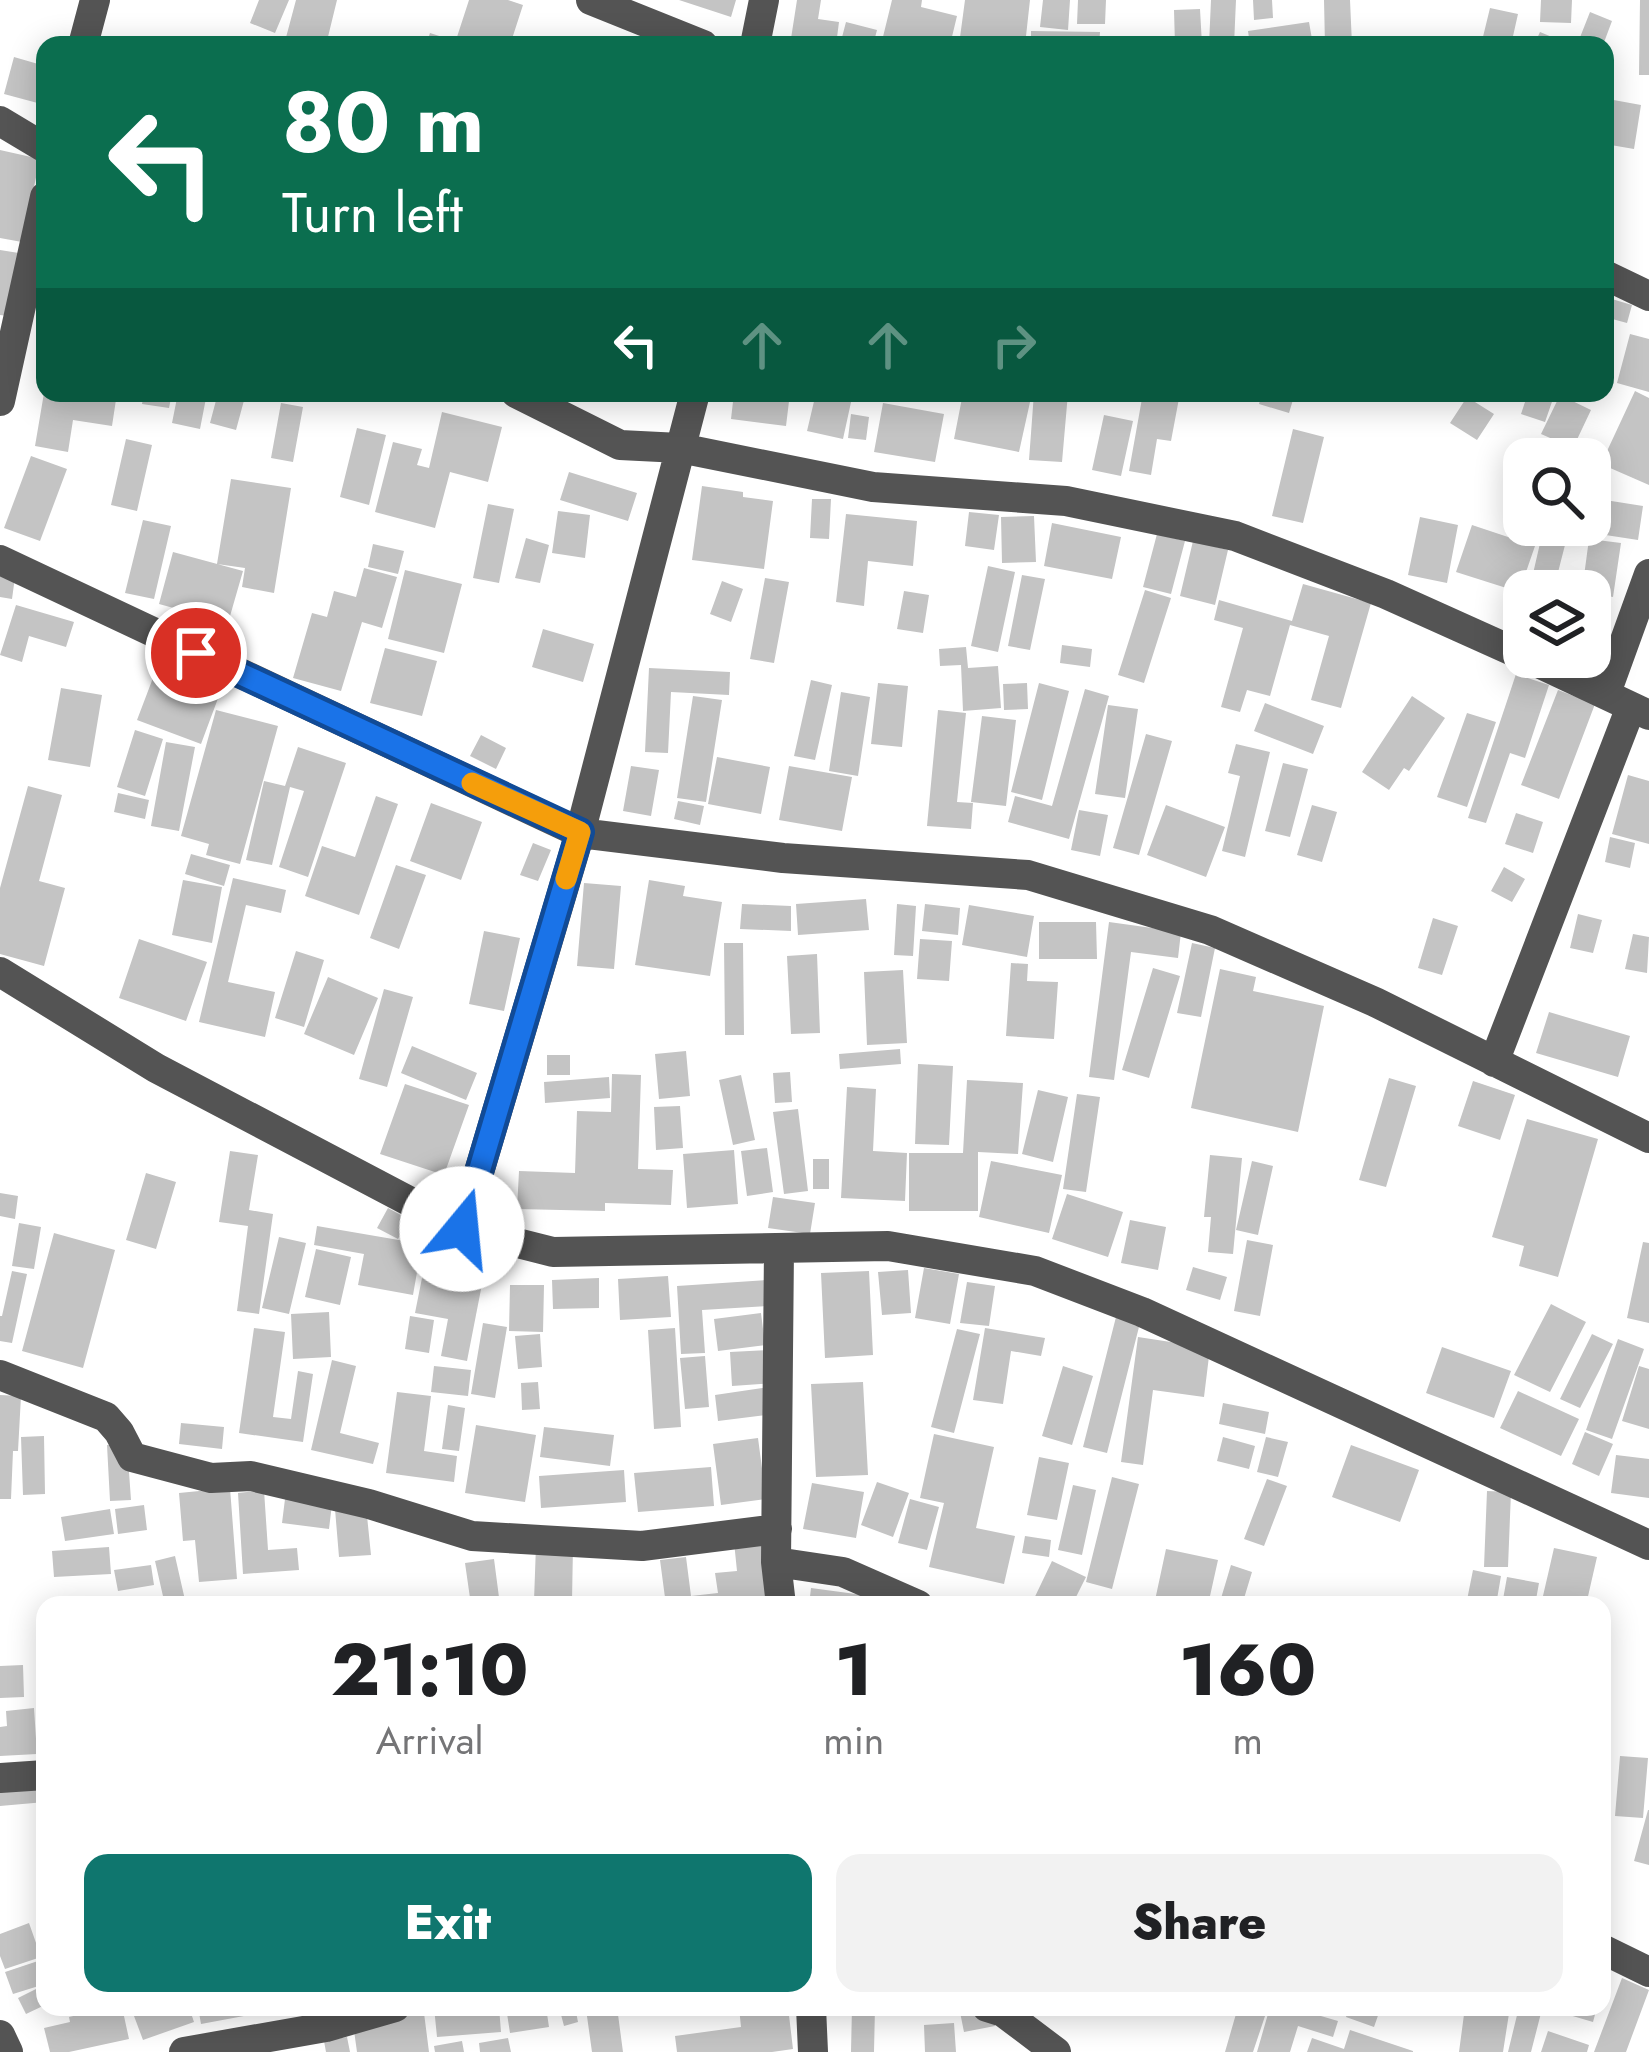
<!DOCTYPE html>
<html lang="en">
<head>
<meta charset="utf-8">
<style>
  :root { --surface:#fff; --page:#f2f2f2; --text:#202124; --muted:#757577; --accent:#0f766e }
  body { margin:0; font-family:Jost,sans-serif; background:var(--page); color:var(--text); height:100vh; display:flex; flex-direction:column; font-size:45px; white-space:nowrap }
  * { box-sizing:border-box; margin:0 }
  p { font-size:39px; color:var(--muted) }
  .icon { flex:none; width:66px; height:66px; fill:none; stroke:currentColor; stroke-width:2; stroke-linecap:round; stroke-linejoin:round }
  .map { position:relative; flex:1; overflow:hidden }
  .panel { position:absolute; left:36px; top:1596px; width:1575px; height:420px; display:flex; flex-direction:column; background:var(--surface); border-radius:24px; box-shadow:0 6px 30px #0003 }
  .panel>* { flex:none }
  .hud { position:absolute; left:36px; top:36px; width:1578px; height:366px; border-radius:24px; box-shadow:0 6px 30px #0003; background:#0b6e4f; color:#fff; overflow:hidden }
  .fabs { position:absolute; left:1503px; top:438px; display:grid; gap:24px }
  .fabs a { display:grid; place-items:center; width:108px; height:108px; border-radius:24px; background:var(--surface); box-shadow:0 6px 30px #0003; font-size:60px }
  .pin { position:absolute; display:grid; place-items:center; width:102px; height:102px; color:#fff; margin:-51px; border:6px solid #fff; border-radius:50%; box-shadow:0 3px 12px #0007 }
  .me { position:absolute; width:132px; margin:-66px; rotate:17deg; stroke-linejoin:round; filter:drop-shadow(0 0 9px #0008) }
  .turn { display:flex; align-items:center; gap:42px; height:252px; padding:0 48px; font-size:54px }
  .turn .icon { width:156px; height:156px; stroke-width:2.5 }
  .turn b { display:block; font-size:84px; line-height:102px }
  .lanes { display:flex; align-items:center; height:114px; padding:0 48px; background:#0003; justify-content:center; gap:60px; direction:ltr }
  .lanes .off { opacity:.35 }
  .eta { display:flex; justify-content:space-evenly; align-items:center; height:204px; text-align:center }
  .eta b { font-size:72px; font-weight:800; line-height:84px }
  .action { display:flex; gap:24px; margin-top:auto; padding:24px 48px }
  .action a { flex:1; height:138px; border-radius:24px; background:var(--accent); color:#fff; font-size:48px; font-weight:800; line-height:138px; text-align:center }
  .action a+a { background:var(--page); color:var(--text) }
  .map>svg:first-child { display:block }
</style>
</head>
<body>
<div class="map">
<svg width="1649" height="2052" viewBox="0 0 1649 2052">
  <rect width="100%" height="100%" fill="#fff"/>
  <!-- building -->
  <path fill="#c4c4c4" d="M259,0h30l-14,33 -25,-10z
    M296,0h41l-11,45h-42z
    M469,0h39l15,5 -13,40h-38l-16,-5z
    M679,0h57l-5,17z
    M797,0h24l-3,19 21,3 -3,23h-46z
    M892,0h30l-1,7 36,9 -7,29h-69z
    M965,0h65l-5,45h-66z
    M1043,0h27l-2,30 -28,-3z
    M1078,0h28l-1,24h-28z
    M1211,0h25l-2,45h-25z
    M1253,0h19l1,18 -19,2z
    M1324,0h26l2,45h-27z
    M1541,0h31l-1,23 -31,-1z
    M1640,0h9v75h-10z
    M1490,8l28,6 -7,31h-30z
    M1200,9l2,36h-27l-1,-35z
    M1590,12l22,9 -9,24h-26z
    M846,22l31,8 -4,15h-33z
    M1309,22l4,23h-63l-2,-14z
    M1031,31l69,1 -1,13h-68z
    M1540,32l31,13h-37z
    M430,33l34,11v1h-38z
    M14,57l31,9v39l-41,-11z
    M1608,99l33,6 -7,44 -29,-5z
    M0,150l40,9 -18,83 -22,-4z
    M0,250l25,4 -9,63 -16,-2z
    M1605,297l27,8 -5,18 -22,-6z
    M1630,334l19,5v53l-32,-9z
    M1635,391l14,7v87l-48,-21z
    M44,393h73l-5,33 -39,-6 -5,32 -33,-6z
    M144,393h28l-3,15 -27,-4z
    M178,393h29l-7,36 -28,-6z
    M218,393h28l-10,37 -26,-7z
    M734,393h56l-4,33 -55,-7z
    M816,393h37l-10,46 -36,-8z
    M963,393h69l-13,59 -65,-13z
    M1034,393h34l-6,69 -33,-2z
    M1143,393h37l-9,48 -14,-2 -6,36 -22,-4z
    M1262,393h33l-6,20 -30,-9z
    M1528,393h27l-10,29 -24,-8z
    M1560,395l31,15 -18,38 -32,-14z
    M1467,397l27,17 -17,26 -27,-17z
    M281,403l22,4 -10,55 -22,-4z
    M883,403l61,11 -9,48 -61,-10z
    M442,412l60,15 -14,55 -38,-10 -15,56 -60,-16 18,-70 29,7 -5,16 12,3z
    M851,414l18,3 -3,23 -18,-2z
    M1104,415l29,6 -12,55 -29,-6z
    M357,428l29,7 -17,70 -29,-8z
    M1293,429l31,8 -21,86 -31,-7z
    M126,439l26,6 -15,66 -26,-6z
    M31,456l36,13 -27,72 -36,-13z
    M1590,465l12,3 -11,35h-1z
    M569,472l68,21 -9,28 -68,-21z
    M231,479l60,9 -17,105 -32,-6 3,-19 -28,-4z
    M702,486l41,6v5l30,4 -9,68 -72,-9z
    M812,499h19l-2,40 -19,-1z
    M1605,500l38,6 -5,34 -39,-6z
    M488,504l26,5 -15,74 -26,-5z
    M558,511l32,4 -5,43 -33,-5z
    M969,512l30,3 -5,35 -29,-4z
    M846,514l71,7 -4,45 -45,-5 -4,45 -28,-4z
    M1034,516l2,46 -34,1 -1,-46z
    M1420,517l38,8 -11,58 -39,-8z
    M143,520l28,6 -17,73 -29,-6z
    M1052,523l69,14 -9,42 -68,-13z
    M1472,525l63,21 -16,46 -63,-20z
    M1157,534l28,7 -14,53 -28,-7z
    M526,538l23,7 -9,38 -25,-5z
    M1541,539l24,6 -10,39 -23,-6z
    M1589,539l32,4 -8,54 -31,-6z
    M1193,541l35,9 -13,55 -35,-9z
    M373,544l31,7 -6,23 -30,-7z
    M173,552l70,19 -15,52 -69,-19z
    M988,566l27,6 -17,80 -27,-6z
    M364,568l33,9 -15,51 -20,-6 -21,69 -48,-13 19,-65 15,4 7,-26 22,6z
    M405,570l57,14 -18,69 -56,-14z
    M0,574l15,3 -3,22 -12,-2z
    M1022,575l23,4 -15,71 -22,-4z
    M765,578l24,4 -15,81 -24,-4z
    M722,581l21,8 -12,33 -21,-8z
    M1303,584l68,19 -30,105 -30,-8 18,-64 -39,-11 -20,71 -23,-6 -7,22 -19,-5 22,-79 -29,-8 5,-20 73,21z
    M1145,590l26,8 -27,85 -26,-8z
    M904,591l25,4 -6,38 -26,-4z
    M16,605l58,17 -8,25 -37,-11 -7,26 -22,-7z
    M543,629l51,15 -11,38 -51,-15z
    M1062,645l30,4 -2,18 -30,-4z
    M966,647l2,21 30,-2 3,42 -38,3 -2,-46 -21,1 -1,-17z
    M385,648l52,13 -15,55 -52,-13z
    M649,668l81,4 -1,23 -58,-3 -3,61 -23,-1z
    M156,670l64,23 -19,51 -64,-24z
    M1516,674l33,11 -24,73 -15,-5 -24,70 -18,-5z
    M811,680l21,5 -17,75 -21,-4z
    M878,683l30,3 -6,61 -31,-3z
    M1027,683l1,26 -24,1 -1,-26z
    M1039,683l30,8 -27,109 -31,-8z
    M61,688l41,7 -12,72 -42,-7z
    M1085,689l24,7 -40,143 -61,-17 7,-26 37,10z
    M1558,690l37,14 -36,95 -38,-14z
    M841,692l29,5 -12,79 -29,-5z
    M693,696l29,4 -16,102 -29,-4z
    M1412,696l33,22 -36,53 -5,-3 -15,22 -27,-18z
    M1265,703l59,23 -11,28 -59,-23z
    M1108,705l30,4 -13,89 -30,-4z
    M216,710l62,16 -38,138 -34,-9 3,-11 -28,-8z
    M938,710l28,3 -9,89 16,1 -2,26 -44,-3z
    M1467,713l29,9 -29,85 -30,-10z
    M982,716l34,4 -10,86 -35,-4z
    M135,730l28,9 -18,57 -28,-9z
    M1146,734l26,7 -33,114 -26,-7z
    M481,735l25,13 -10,21 -26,-13z
    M166,742l29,5 -16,84 -28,-5z
    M1236,744l34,8 -25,105 -23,-6 18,-75 -12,-3z
    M298,747l48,16 -38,114 -29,-10 25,-76 -14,-4 -18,78 -26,-5 18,-79 21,5z
    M717,757l53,10 -9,47 -53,-10z
    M1283,763l25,6 -18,68 -25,-6z
    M631,766l28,4 -8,46 -28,-5z
    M789,766l63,11 -10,54 -63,-11z
    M1628,775l21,6v63l-37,-10z
    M28,786l34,9 -23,86 26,7 -21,78 -44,-12v-66z
    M118,793l31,7 -4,19 -31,-7z
    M376,796l22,8 -39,111 -54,-19 17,-50 33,11z
    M678,801l26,5 -4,19 -26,-6z
    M431,803l51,19 -21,58 -51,-19z
    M1166,805l59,22 -19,50 -59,-22z
    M1312,805l25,7 -15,50 -25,-7z
    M1079,810l29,5 -8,41 -29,-6z
    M1516,813l27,9 -10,31 -28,-9z
    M1610,837l25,6 -5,25 -25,-6z
    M533,843l18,7 -13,31 -18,-6z
    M191,854l39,11 -6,21 -39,-12z
    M396,865l30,10 -27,74 -29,-11z
    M1504,867l21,12 -13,23 -21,-11z
    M233,878l53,12 -5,23 -35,-8 -18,77 47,10 -10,45 -66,-15z
    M183,880l39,7 -10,56 -40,-8z
    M649,880l36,6 -2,10 39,6 -12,74 -75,-11z
    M584,883l37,3 -7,83 -37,-3z
    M866,899l3,31 -71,5 -2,-31z
    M742,904l49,2v25l-51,-2z
    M897,904l19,2 -3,50 -19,-1z
    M925,904l35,4 -2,27 -36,-4z
    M969,905l65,11 -7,41 -65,-12z
    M1578,914l24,6 -9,33 -23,-5z
    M1433,918l25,8 -16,49 -24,-7z
    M1039,922h57l1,37h-58z
    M1109,922l72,10 -3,26 -47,-6 -17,128 -25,-3z
    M484,931l36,7 -16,73 -35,-7z
    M1633,934l16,3 -2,36 -22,-4z
    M139,939l68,23 -21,59 -67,-23z
    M920,939l32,2 -3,40 -32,-2z
    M724,943h19l1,92h-19z
    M1192,943l23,5 -14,69 -24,-4z
    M296,951l28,9 -20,67 -29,-9z
    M817,954l3,79 -29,1 -4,-78z
    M1011,963l17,1 -1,17 31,1 -4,57 -48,-3z
    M1153,968l27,8 -31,102 -27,-8z
    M1220,969l36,8 -3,14 71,15 -26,126 -107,-24z
    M903,970l4,73 -40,2 -3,-73z
    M328,977l50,21 -24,57 -50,-21z
    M384,989l29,8 -26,90 -28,-8z
    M1549,1012l81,24 -12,41 -82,-24z
    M412,1046l65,27 -11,27 -65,-27z
    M900,1049l1,15 -61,5 -1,-15z
    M686,1051l4,45 -31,3 -4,-45z
    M547,1055h23v20h-23z
    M918,1064l35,2 -4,79 -34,-1z
    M790,1072l2,30 -17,1 -2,-30z
    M612,1074l29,1 -3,94 35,1 -2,35 -66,-2v8l-88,-2 2,-38 56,2 2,-62 34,1z
    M741,1075l14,65 -22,5 -14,-65z
    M609,1077l1,21 -65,5 -1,-21z
    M1389,1078l27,8 -30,101 -27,-7z
    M967,1080l56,3 -5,71 -40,-2v59h-69v-58h54z
    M1473,1081l42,14 -15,45 -42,-14z
    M405,1084l64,21 -25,70 -64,-21z
    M847,1087l29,2 -3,62 34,2 -2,48 -64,-3z
    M1038,1090l30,7 -15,65 -31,-8z
    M1077,1094l23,3 -14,95 -23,-3z
    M680,1106l3,42 -27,2 -2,-43z
    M798,1109l10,82 -24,3 -11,-82z
    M1527,1119l71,20 -40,138 -39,-11 5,-20 -32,-9z
    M767,1148l6,44 -26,4 -6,-45z
    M734,1150l4,54 -51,4 -4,-54z
    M230,1151l28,4 -9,55 24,4 -14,100 -22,-3 11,-85 -29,-4z
    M1210,1155l32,3 -9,96 -25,-2 3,-35h-7z
    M813,1159h16v30h-16z
    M991,1161l71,14 -13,58 -70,-16z
    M1252,1161l21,5 -15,69 -22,-5z
    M146,1173l30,9 -20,67 -30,-9z
    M0,1193l18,3 -3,23 -15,-3z
    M1067,1194l56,18 -15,45 -56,-18z
    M773,1197l42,6 -5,31 -42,-6z
    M388,1208l20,11 -10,20 -21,-11z
    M1130,1220l36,7 -8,43 -37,-7z
    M19,1223l22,4 -7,42 -22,-3z
    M317,1226l105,18 -9,51 -55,-10 6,-31 -50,-9z
    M54,1233l61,17 -32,118 -61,-17z
    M279,1237l27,6 -17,71 -27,-6z
    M1247,1240l26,5 -13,71 -26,-5z
    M1643,1242l6,1v80l-22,-5z
    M316,1249l35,8 -11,48 -35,-8z
    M425,1263l59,11 -17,87 -26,-5 7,-37 -33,-6z
    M1193,1267l34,10 -7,23 -34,-10z
    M924,1268l35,6 -9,50 -35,-6z
    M908,1270l3,43 -29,2 -4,-43z
    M12,1271l15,3 -15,69 -12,-2v-25h2z
    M869,1271l4,84 -48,3 -4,-85z
    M668,1276l3,41 -51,3 -2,-41z
    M599,1278v30l-46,1 -1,-29z
    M766,1280l2,26 -66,4 3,43 -24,1 -4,-68z
    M967,1282l28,4 -6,40 -29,-3z
    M510,1285h34l-1,47 -34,-1z
    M1551,1304l35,18 -36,70 -36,-17z
    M329,1312l2,45 -38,2 -2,-45z
    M761,1313l4,32 -47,6 -4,-32z
    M410,1316l24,4 -5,33 -24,-4z
    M1116,1317l24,6 -33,130 -24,-6z
    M483,1323l24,4 -12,71 -24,-4z
    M254,1328l31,4 -12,85 18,2 7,-48 15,3 -10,68 -64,-9z
    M675,1328l6,99 -27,2 -6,-99z
    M985,1328l60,10 -4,18 -30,-5 -8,53 -30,-4z
    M957,1329l23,5 -26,99 -23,-6z
    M540,1334l2,33 -24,2 -3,-33z
    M1592,1334l21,10 -33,64 -20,-9z
    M1138,1337l72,11 -6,49 -51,-7 -10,75 -22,-3z
    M1618,1339l26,10 -32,90 -26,-9z
    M1442,1347l69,24 -17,47 -68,-25z
    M771,1350l2,33 -41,3 -2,-34z
    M705,1356l4,51 -24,2 -5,-51z
    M332,1360l24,6 -16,67 39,10 -6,21 -62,-14z
    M434,1366l37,4 -3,26 -37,-4z
    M1063,1366l30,10 -21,69 -30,-9z
    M1639,1366l10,3v60l-27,-8z
    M538,1382l2,27 -18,1 -1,-27z
    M863,1382l5,93 -52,2 -5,-93z
    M769,1387l4,27 -55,7 -3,-26z
    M1518,1391l61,28 -18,37 -61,-28z
    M397,1392l34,4 -7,55 33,5 -3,26 -68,-9z
    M0,1395l21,1 -3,55h-5l-2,48h-11z
    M1223,1403l46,9 -4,22 -46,-10z
    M448,1405l17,3 -6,43 -17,-2z
    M181,1423l43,4 -2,22 -43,-5z
    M476,1425l60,10 -11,67 -60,-9z
    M544,1427l70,8 -4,31 -70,-9z
    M1585,1432l28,12 -14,32 -27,-12z
    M934,1434l60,13 -18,81 39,8 -11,48 -75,-17 15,-64 -24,-5z
    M44,1436l1,58 -22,1 -2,-58z
    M1223,1437l32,9 -6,23 -32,-8z
    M1266,1437l22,5 -10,35 -21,-5z
    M758,1438l8,61 -45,6 -8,-61z
    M127,1444l4,56 -21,1 -3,-56z
    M1351,1445l68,25 -19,52 -68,-25z
    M1616,1455l33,4v39l-38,-5z
    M1039,1457l30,6 -12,57 -30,-5z
    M711,1467l3,39 -76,6 -4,-39z
    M624,1470l2,32 -85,6 -2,-32z
    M1112,1477l27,7 -27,105 -26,-7z
    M1267,1479l20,7 -23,60 -20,-7z
    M877,1482l32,11 -16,44 -32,-12z
    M812,1483l52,9 -8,46 -53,-9z
    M1073,1485l23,5 -14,65 -24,-5z
    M230,1488l7,91 -38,3 -4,-42 -12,1 -4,-48z
    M264,1490l4,60 29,-2 2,22 -56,4 -5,-81z
    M1487,1491l24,1 -3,75h-24z
    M285,1499l47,5 -3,25 -47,-6z
    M910,1499l29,8 -12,43 -29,-7z
    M144,1505l3,25 -29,4 -3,-25z
    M366,1506l5,49 -32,2 -4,-48z
    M110,1509l4,25 -49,7 -4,-24z
    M1025,1536l26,4 -2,17 -27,-4z
    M763,1539l7,66h-104l-6,-45 26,-3 5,39 27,-3 -3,-20 22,-2 -3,-29z
    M536,1545l37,1 -1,55h-38z
    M109,1547l2,27 -57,3 -2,-26z
    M1554,1548l43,9 -11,48 -43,-9z
    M1166,1549l52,11 -10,45h-54z
    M175,1556l10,44 -20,5 -10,-44z
    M494,1559l6,46h-29l-6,-42z
    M1052,1561l34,16 -14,28h-41z
    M151,1565l3,20 -36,6 -4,-21z
    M1231,1565l21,7 -10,33h-23z
    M1473,1570l28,6 -5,29h-30z
    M1507,1577l32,6 -4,22h-33z
    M811,1588l52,7 -2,10h-52z
    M23,1665l1,32 -24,1v-32z
    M34,1708l3,46 -37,2v-29l7,-1 -1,-15z
    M1620,1756l28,2 -5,60 -28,-2z
    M45,1777v25l-45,4v-25z
    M1648,1810h1v55l-15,-4z
    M29,1923l12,34 -36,12 -5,-13v-22z
    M38,1961l7,23 -32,10 -8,-22z
    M1622,1978l27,12 -23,62h-32z
    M40,1987l5,18 -19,9 -8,-16z
    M112,2007h10l7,32 -60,13h-19l-6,-24 26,-6 -1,-5z
    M159,2007h30l5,15 -51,18 -9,-24z
    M198,2007h82l1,2 -80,15z
    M434,2007h65l2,25 -64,5z
    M506,2007h40l3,20 -39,6z
    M559,2007h16l3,15 -14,4z
    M617,2007l6,45h-31l-6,-43z
    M739,2007h49l5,42 -21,3h-95l-2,-16 66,-9z
    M852,2007h23l-1,45h-23z
    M959,2007h32l4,19 -31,6z
    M1238,2007h30l-15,45h-28z
    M1270,2007h20l48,14 -5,16 -35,-11 -8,26h-33z
    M1349,2007h32l-7,20 -28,-10z
    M1465,2007h45l-7,45h-44z
    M1519,2007l22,6 -10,39h-23z
    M1542,2007h55l-4,15z
    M424,2013l5,39h-72l-4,-29z
    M954,2023l2,29h-31l-1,-27z
    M1350,2030l63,21v1h-106l5,-14 32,11z
    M1548,2031l41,14 -2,7h-46z
    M347,2037l3,15h-24l-2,-11z
    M508,2038l3,14h-31l-1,-9z
    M462,2041l2,11h-29l-1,-6z"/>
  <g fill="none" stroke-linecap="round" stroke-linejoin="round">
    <!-- minor -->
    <path stroke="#545454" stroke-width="30" d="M591,0l112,45
      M83,45l12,-45
      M755,45l9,-45
      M0,121l45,27
      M1605,275l44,21
      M516,393l104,52 60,3 193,39 193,14 169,35 151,58 138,62
      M0,401l45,-204
      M0,560l580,273 203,25 245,17 182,55 165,72 274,136
      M1526,657l123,58
      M1606,693l43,-119
      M0,972l156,96 306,161 91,23 335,-6 147,25 107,41 507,233
      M1494,1062l137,-355
      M462,1229l118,-396 115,-440
      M779,1248l-3,314 5,43
      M0,1375l106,42 13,15 13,25 79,21 40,-2 118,28 103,32 170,10 135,-17
      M776,1562l67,10 75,33
      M0,1778l45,-3
      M1602,1949l47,23
      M811,2007l2,45
      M987,2007l16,5 53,40
      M0,2035l8,17
      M184,2052l142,-25 69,-20"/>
  </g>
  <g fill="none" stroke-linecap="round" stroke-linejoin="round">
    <defs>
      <path id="route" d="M196,653l384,179 -118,397"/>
    </defs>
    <!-- route casing -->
    <use href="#route" stroke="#114b97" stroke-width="30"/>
    <!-- route -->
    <use href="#route" stroke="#1a73e8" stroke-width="21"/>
    <!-- slow -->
    <path stroke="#f59e0b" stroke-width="21" d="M472,783l108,49 -14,47"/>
  </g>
</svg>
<div class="fabs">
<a><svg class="icon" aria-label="search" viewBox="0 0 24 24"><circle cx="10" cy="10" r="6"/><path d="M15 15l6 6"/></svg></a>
<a><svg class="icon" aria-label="layers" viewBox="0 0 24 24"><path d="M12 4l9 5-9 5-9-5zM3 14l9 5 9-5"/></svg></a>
</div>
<div class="pin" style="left:196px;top:653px;background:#d93025"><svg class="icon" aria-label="arrive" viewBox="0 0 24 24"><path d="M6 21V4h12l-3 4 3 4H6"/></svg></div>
<svg class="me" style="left:462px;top:1229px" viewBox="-20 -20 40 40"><circle r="19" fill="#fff"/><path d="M0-13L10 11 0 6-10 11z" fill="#1a73e8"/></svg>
<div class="hud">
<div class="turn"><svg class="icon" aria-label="left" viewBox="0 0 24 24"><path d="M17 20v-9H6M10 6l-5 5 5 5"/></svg><div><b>80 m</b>Turn left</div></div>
<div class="lanes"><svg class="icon" aria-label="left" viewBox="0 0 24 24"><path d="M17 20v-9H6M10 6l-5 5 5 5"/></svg><svg class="icon off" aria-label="ahead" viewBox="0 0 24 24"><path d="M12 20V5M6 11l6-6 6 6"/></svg><svg class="icon off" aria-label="ahead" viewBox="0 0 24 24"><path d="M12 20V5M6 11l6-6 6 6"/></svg><svg class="icon off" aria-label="right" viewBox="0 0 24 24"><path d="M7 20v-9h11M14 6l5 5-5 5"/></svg></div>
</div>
<section class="panel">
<div class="eta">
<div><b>21:10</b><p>Arrival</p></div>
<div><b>1</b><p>min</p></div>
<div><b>160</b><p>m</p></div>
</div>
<div class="action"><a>Exit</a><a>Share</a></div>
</section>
</div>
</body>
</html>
